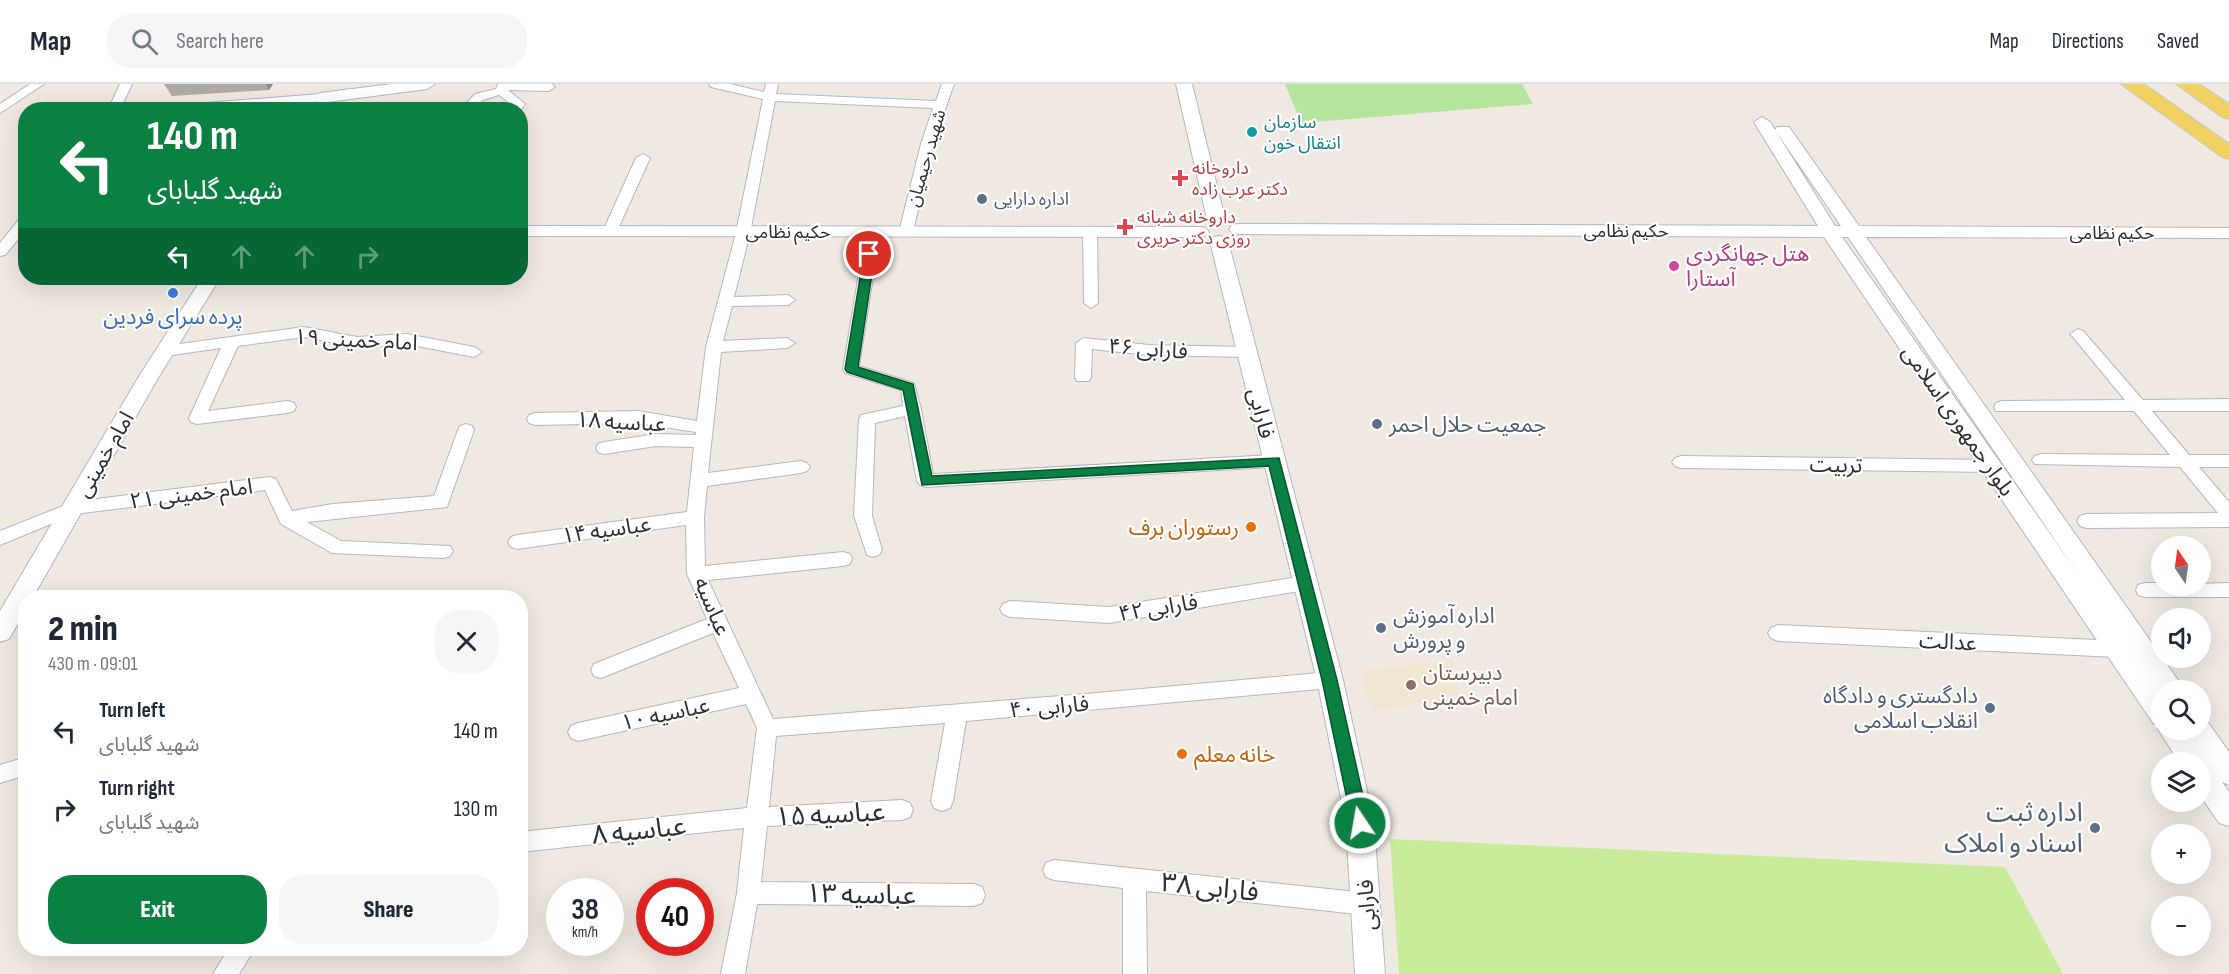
<!DOCTYPE html>
<html lang="en">
<head>
<meta charset="utf-8">
<style>
  :root { --surface:#fff; --page:#f6f6f7; --text:#1f2937; --muted:#747a83; --line:#e0e1e3; --accent:#0b8043 }
  body { margin:0; font-family:"Sofia Sans Condensed","Noto Sans Arabic",sans-serif; background:var(--page); color:var(--text); height:100vh; display:flex; flex-direction:column; font-size:22px; white-space:nowrap }
  * { box-sizing:border-box; margin:0 }
  p { font-size:20px; color:var(--muted) }
  .icon { flex:none; width:33px; height:33px; fill:none; stroke:currentColor; stroke-width:2; stroke-linecap:round; stroke-linejoin:round }
  .map { position:relative; flex:1; overflow:hidden }
  .drawer { position:absolute; left:18px; top:506px; width:510px; height:366px; display:flex; flex-direction:column; background:var(--surface); border-radius:24px; box-shadow:0 6px 24px #0002 }
  .drawer>* { flex:none }
  .top-card { position:absolute; left:18px; top:18px; width:510px; height:183px; border-radius:24px; box-shadow:0 6px 24px #0002; background:#0b8043; color:#fff; overflow:hidden }
  .needle { width:39px; rotate:347deg }
  .buttons { position:absolute; left:2151px; top:452px; display:grid; gap:12px }
  .buttons a { display:grid; place-items:center; width:60px; height:60px; border-radius:50%; background:var(--surface); box-shadow:0 6px 24px #0002; font-size:30px }
  .speed { position:absolute; left:546px; top:794px; display:flex; gap:12px; font-size:30px; font-weight:700; text-align:center }
  .speed>* { display:grid; place-content:center; width:78px; height:78px; border-radius:50%; background:var(--surface); box-shadow:0 6px 24px #0002; line-height:1 }
  .speed small { font-size:15px; font-weight:400 }
  .speed .limit { border:9px solid #d22; background:#fff; color:#111 }
  .pin { position:absolute; display:grid; place-items:center; width:51px; height:51px; color:#fff; margin:-26px; border:3px solid #fff; border-radius:50%; box-shadow:0 2px 6px #0007 }
  .me { position:absolute; width:66px; margin:-33px; rotate:348deg; stroke-linejoin:round; filter:drop-shadow(0 0 4px #0008) }
  .turn { display:flex; align-items:center; gap:21px; height:126px; padding:0 30px; font-size:27px }
  .turn .icon { width:78px; height:78px; stroke-width:2.5 }
  .turn b { display:block; font-size:42px; line-height:51px }
  .lanes { display:flex; align-items:center; height:57px; padding:0 30px; background:#0003; justify-content:center; gap:30px; direction:ltr }
  .lanes .off { opacity:.35 }
  .round { display:grid; place-items:center; flex:none; width:63px; height:63px; border-radius:24px; background:var(--page) }
  .head { display:flex; align-items:center; justify-content:space-between; height:102px; padding:0 30px }
  h1 { font-size:36px; font-weight:800; line-height:45px }
  .button { display:flex; gap:12px; margin-top:auto; padding:12px 30px }
  .button a { flex:1; height:69px; border-radius:24px; background:var(--accent); color:#fff; font-size:24px; font-weight:800; line-height:69px; text-align:center }
  .button a+a { background:var(--page); color:var(--text) }
  ul { padding:0; list-style:none }
  li { display:flex; align-items:center; gap:18px; height:78px; padding:0 30px }
  li div { flex:1 }
  li b { display:block; font-size:22px }
  li em { font-style:normal }
  header { display:flex; align-items:center; gap:36px; box-sizing:border-box; height:84px; padding:0 30px; background:var(--surface); border-bottom:2px solid var(--line) }
  header strong { font-size:28px }
  nav { display:flex; gap:33px; margin-inline-start:auto; font-size:21px }
  .search { width:420px; height:54px; background:var(--page); display:flex; align-items:center; gap:15px; box-sizing:border-box; padding:0 21px; border-radius:24px; color:var(--muted); font-size:22px }
  .map>svg:first-child { display:block }
</style>
</head>
<body>
<header>
<strong>Map</strong>
<div class="search"><svg class="icon" aria-label="search" viewBox="0 0 24 24"><circle cx="10" cy="10" r="6"/><path d="M15 15l6 6"/></svg>Search here</div>
<nav><a>Map</a><a>Directions</a><a>Saved</a></nav>
</header>
<div class="map">
<svg width="2229" height="890" viewBox="0 0 2229 890">
  <rect width="100%" height="100%" fill="#efe9e1"/>
  <!-- education -->
  <path fill="#f0e6d1" d="M1454,576l5,39 -88,12 -10,-40z"/>
  <!-- green -->
  <path fill="#b6e59e" d="M1285,0h237l11,20 -232,19z"/>
  <!-- pitch -->
  <path fill="#c9ec9a" d="M1390,755l615,28 58,107h-664z"/>
  <g fill="none" stroke-linecap="round" stroke-linejoin="round">
    <defs>
      <path id="minor" d="M30,0h14l-44,29v-9z
        M120,0h12l-12,26h-12z
        M498,0h54l3,3 -6,4 -41,-1 17,14 -5,7 -11,-1 3,-5 -13,-10 -16,5 -10,10h-13l15,-16 21,-5z
        M709,0h21l34,8 2,-8h12l-2,10 160,7 6,-17h12l-21,60 -20,88 -7,4 -7,-4 22,-88 12,-36 -158,-7 -25,132 -16,64 54,-2 7,5 -7,5 -56,1 -9,35 64,-3 8,5 -8,5 -66,4 -13,121 93,-12 6,2 3,4 -3,4 -6,2 -94,13 -3,31 1,49 138,-14 7,2 2,5 -2,5 -7,2 -135,14 65,139 313,-25 244,-22 7,2 3,6 -3,6 -7,2 -364,33 -13,80 -3,7 -8,3 -8,-3 -3,-7 14,-78 -169,13 -7,71 133,-7 8,3 3,7 -3,7 -8,3 -135,6 -6,56 213,2 8,3 3,8 -3,8 -8,3 -217,-2 -12,70h-24l16,-81 7,-65 -224,24v-20l227,-24 10,-80 -11,-24 -168,37 -7,-3 -3,-6 3,-6 7,-3 161,-35 -26,-55 -112,45 -7,-2 -3,-6 3,-6 113,-45 -20,-45 -1,-49 -169,24 -6,-2 -3,-5 3,-5 6,-2 170,-23 7,-65 -38,-1 -52,8 -6,-2 -2,-4 2,-4 6,-2 52,-8 40,1v-3l-58,-9 -103,2 -6,-2 -2,-4 2,-4 6,-2 103,-2 59,10 9,-74 30,-114 27,-134 -52,-12z
        M320,10l4,1v6l-104,9h-60l6,-4z
        M643,70l7,4 -33,73 -2,3h-10l-2,-3 33,-73z
        M26,132v14l-21,25 -5,1v-13l21,-26z
        M873,144l7,4 -21,134 55,17 7,26 12,65 341,-19 6,2 3,4 -3,4 -6,2 -348,20 -6,-2 -3,-4 -12,-65 -30,7 -3,93 10,34 -3,5 -6,2 -6,-2 -13,-39 5,-97 2,-4 42,-9 -2,-16 -56,-17 -2,-4 23,-137z
        M1090,144l7,4 1,71 -7,5 -7,-5 -1,-71z
        M304,243l53,10 50,-3 67,13 8,5 -8,5 -67,-13 -50,3 -53,-10 -66,9 -30,65 80,-10 6,2 2,4 -2,4 -6,2 -91,11 -6,-2 -2,-4 32,-70 -56,8 -8,-5 8,-5z
        M2078,245l5,2 60,69 86,-1v12h-77l37,44h40v12h-30l30,35v25l-143,1 -6,-2 -3,-5 3,-5 6,-2 132,-1 -38,-46 -145,-3 -3,-4 3,-4 6,-2 129,1 -36,-44h-138l-2,-4 2,-4 6,-2 123,-1 -52,-63 -3,-3z
        M1084,254l65,7 98,2 8,5 -8,5 -98,-2 -57,-6 -1,28 -2,4h-12l-2,-4 1,-34z
        M466,340l6,2 2,4 -27,77 -140,15 34,19 109,5 3,5 -3,5 -6,2 -112,-5 -51,-29 -16,-34 -190,24 -75,31v-14l73,-29 197,-25 6,2 16,32 41,-7 101,-8 24,-66 2,-4z
        M1681,372l310,4 6,2 3,4 -3,4 -6,2 -310,-4 -6,-2 -3,-4 3,-4z
        M1305,492l7,2 2,5 -2,5 -7,2 -196,33 -99,-6 -7,-3 -3,-5 3,-5 7,-3 99,6z
        M2145,499h17v2l67,-2v14h-84l-7,-2 -2,-5 2,-5z
        M1778,541l339,16 7,2 3,6 -3,6 -7,2 -339,-16 -7,-3 -3,-5 3,-5z
        M26,673v18l-26,8v-18z
        M1054,776l312,33 8,3 3,8 -3,8 -8,3 -220,-24 1,83h-24v-86l-69,-8 -8,-3 -3,-7 3,-7z
        M229,864h26l-16,26h-26z"/>
      <path id="tertiary" d="M392,0h43l-8,5 -107,14 -8,-5 8,-5z
        M1176,0h16l33,135 -3,4h-12l-3,-4z
        M1762,33l8,5 65,104h6l-66,-96 2,-3h12l70,99 370,2v10l-363,-1 314,446 4,7h-22v39h38v-10l7,2 22,31v33l-7,-3 7,10v34l-10,-3 -19,-28v-33h-21l-21,-33 2,-4 -7,-2 -329,-486 -586,-3 -6,-1 -3,-4 3,-4 6,-1 580,2 -64,-104zM1842,153h6l233,341z
        M520,142l680,1 6,1 3,4 -3,4 -6,1 -680,-1z
        M1219,152l6,1 3,4 115,439 31,143 11,151h-30l-9,-151 -29,-143 -107,-439 3,-4z
        M202,194h18l-62,100 -125,219h-7v12l-17,30 -9,3v-31l138,-233z"/>
      <path id="primary" d="M2121,0h23l85,60v15l-7,-2z
        M2176,0h23l30,20v15l-7,-2z"/>
    </defs>
    <!-- minor casing -->
    <use href="#minor" stroke="#b4b7c1" stroke-width="2"/>
    <!-- tertiary casing -->
    <use href="#tertiary" stroke="#b4b7c1" stroke-width="2"/>
    <!-- primary casing -->
    <use href="#primary" stroke="#c9c9c9" stroke-width="2"/>
    <!-- minor -->
    <use href="#minor" fill="#fff" fill-rule="evenodd"/>
    <!-- tertiary -->
    <use href="#tertiary" fill="#fff" fill-rule="evenodd"/>
    <!-- primary -->
    <use href="#primary" fill="#f2d163" fill-rule="evenodd"/>
  </g>
  <!-- wall -->
  <path fill="#afaba4" d="M164,0h109l-4,6 -97,6z"/>
  <!-- shaded-wall -->
  <path fill="#8e8b86" d="M266,0h7l-4,6z"/>
  <!-- route -->
  <path fill="#0b8043" stroke="#07532c" stroke-width="1.5" d="M869,166l6,4 -17,113 55,17 19,92 347,-18 58,222 32,143 -3,5 -6,2 -6,-2 -2,-5 -30,-143 -53,-214 -347,19 -19,-95 -56,-18 -2,-3 19,-115z"/>
  <!-- markers -->
  <circle fill="#0f9aa8" stroke="#fff" stroke-width="2" cx="1252" cy="48" r="6"/>
  <g fill="#e0444e" stroke="#fff" stroke-width="2">
    <path d="M1177 85h6v6h6v6h-6v6h-6v-6h-6v-6h6z"/>
    <path d="M1122 134h6v6h6v6h-6v6h-6v-6h-6v-6h6z"/>
  </g>
  <g fill="#5c6f8a" stroke="#fff" stroke-width="2">
    <circle cx="982" cy="115" r="6"/>
    <circle cx="1377" cy="340" r="6"/>
    <circle cx="1381" cy="544" r="6"/>
    <circle cx="1990" cy="624" r="6"/>
    <circle cx="2095" cy="744" r="6"/>
  </g>
  <circle fill="#d1479c" stroke="#fff" stroke-width="2" cx="1674" cy="182" r="6"/>
  <circle fill="#3f7fe0" stroke="#fff" stroke-width="2" cx="173" cy="209" r="6"/>
  <g fill="#e8710a" stroke="#fff" stroke-width="2">
    <circle cx="1251" cy="443" r="6"/>
    <circle cx="1182" cy="670" r="6"/>
  </g>
  <circle fill="#8d6e63" stroke="#fff" stroke-width="2" cx="1411" cy="601" r="6"/>
  <g text-anchor="middle" stroke-width="4.5" stroke-linejoin="round" paint-order="stroke">
    <!-- far-culture labels -->
    <g font-size="18" fill="#0d838f" stroke="#fff" text-anchor="start">
      <text x="1264" y="44">سازمان<tspan x="1264" dy="21">انتقال خون</tspan></text>
    </g>
    <!-- far-street labels -->
    <g font-size="18" fill="#2e2e2e" stroke="#fff">
      <text transform="translate(926 74) rotate(-74)" y="6">شهید رحیمیان</text>
      <text x="1626" y="153">حکیم نظامی</text>
      <text x="788" y="154">حکیم نظامی</text>
      <text x="2112" y="155">حکیم نظامی</text>
    </g>
    <!-- far-health labels -->
    <g font-size="18" fill="#be3a42" stroke="#fff" text-anchor="start">
      <text x="1192" y="90">داروخانه<tspan x="1192" dy="21">دکتر عرب زاده</tspan></text>
      <text x="1137" y="139">داروخانه شبانه<tspan x="1137" dy="21">روزی دکتر حریری</tspan></text>
    </g>
    <!-- far-service labels -->
    <g font-size="18" fill="#4e5e75" stroke="#fff" text-anchor="start">
      <text x="994" y="121">اداره دارایی</text>
    </g>
    <!-- hotel labels -->
    <g font-size="22" fill="#b23c85" stroke="#fff" text-anchor="start">
      <text x="1686" y="177">هتل جهانگردى<tspan x="1686" dy="25">آستارا</tspan></text>
    </g>
    <!-- shop labels -->
    <g font-size="22" fill="#366cbe" stroke="#fff">
      <text x="173" y="240">پرده سرای فردین</text>
    </g>
    <!-- street labels -->
    <g font-size="22" fill="#2e2e2e" stroke="#fff">
      <text transform="translate(356 255) rotate(3)" y="8">امام خمینی ۱۹</text>
      <text transform="translate(1148 264) rotate(4)" y="8">فارابی ۴۶</text>
      <text transform="translate(1262 329) rotate(76)" y="8">فارابی</text>
      <text transform="translate(1959 336) rotate(55)" y="8">بلوار جمهوری اسلامی</text>
      <text transform="translate(621 337) rotate(3)" y="8">عباسیه ۱۸</text>
      <text transform="translate(104 370) rotate(-60)" y="8">امام خمینی</text>
      <text transform="translate(1836 380) rotate(1)" y="8">تربیت</text>
      <text transform="translate(191 409) rotate(-7)" y="8">امام خمینی ۲۱</text>
      <text transform="translate(606 445) rotate(-8)" y="8">عباسیه ۱۴</text>
      <text transform="translate(713 522) rotate(67)" y="8">عباسیه</text>
      <text transform="translate(1158 523) rotate(-9)" y="8">فارابی ۴۲</text>
      <text transform="translate(1948 557) rotate(3)" y="8">عدالت</text>
      <text transform="translate(1049 622) rotate(-5)" y="8">فارابی ۴۰</text>
      <text transform="translate(665 629) rotate(-12)" y="8">عباسیه ۱۰</text>
      <text transform="translate(1366 821) rotate(-94)" y="8">فارابی</text>
    </g>
    <!-- service labels -->
    <g font-size="22" fill="#4e5e75" stroke="#fff" text-anchor="start">
      <text x="1389" y="348">جمعیت حلال احمر</text>
      <text x="1393" y="539">اداره آموزش<tspan x="1393" dy="25">و پرورش</tspan></text>
      <text x="1978" y="619" text-anchor="end">دادگستری و دادگاه<tspan x="1978" dy="25">انقلاب اسلامی</tspan></text>
    </g>
    <!-- food labels -->
    <g font-size="22" fill="#c56008" stroke="#fff" text-anchor="end">
      <text x="1239" y="451">رستوران برف</text>
      <text x="1194" y="678" text-anchor="start">خانه معلم</text>
    </g>
    <!-- education labels -->
    <g font-size="22" fill="#785e54" stroke="#fff" text-anchor="start">
      <text x="1423" y="596">دبیرستان<tspan x="1423" dy="25">امام خمینی</tspan></text>
    </g>
    <!-- near-service labels -->
    <g font-size="27" fill="#4e5e75" stroke="#fff" text-anchor="end">
      <text x="2083" y="737">اداره ثبت<tspan x="2083" dy="31">اسناد و املاک</tspan></text>
    </g>
    <!-- near-street labels -->
    <g font-size="27" fill="#2e2e2e" stroke="#fff">
      <text transform="translate(830 730) rotate(-3)" y="9">عباسیه ۱۵</text>
      <text transform="translate(639 746) rotate(-6)" y="9">عباسیه ۸</text>
      <text transform="translate(1210 803) rotate(6)" y="9">فارابی ۳۸</text>
      <text transform="translate(861 810) rotate(1)" y="9">عباسیه ۱۳</text>
    </g>
  </g>
</svg>
<div class="buttons">
<a><svg class="needle" viewBox="-14 -14 28 28"><path d="M0-13l5 13h-10z" fill="#e53935"/><path d="M0 13l5-13h-10z" fill="#747a83"/></svg></a>
<a><svg class="icon" aria-label="sound" viewBox="0 0 24 24"><path d="M4 9h4l5-4v14l-5-4H4zM17 9q2 3 0 6"/></svg></a>
<a><svg class="icon" aria-label="search" viewBox="0 0 24 24"><circle cx="10" cy="10" r="6"/><path d="M15 15l6 6"/></svg></a>
<a><svg class="icon" aria-label="layers" viewBox="0 0 24 24"><path d="M12 4l9 5-9 5-9-5zM3 14l9 5 9-5"/></svg></a>
<a>+</a>
<a>−</a>
</div>
<div class="speed"><div>38<small>km/h</small></div><div class="limit">40</div></div>
<div class="pin" style="left:869px;top:170px;background:#d93025"><svg class="icon" aria-label="arrive" viewBox="0 0 24 24"><path d="M6 21V4h12l-3 4 3 4H6"/></svg></div>
<svg class="me" style="left:1360px;top:739px" viewBox="-20 -20 40 40"><circle r="17" fill="#0b8043" stroke="#fff" stroke-width="3"/><path d="M0-11L8 9 0 5-8 9z" fill="#fff"/></svg>
<div class="top-card">
<div class="turn"><svg class="icon" aria-label="left" viewBox="0 0 24 24"><path d="M17 20v-9H6M10 6l-5 5 5 5"/></svg><div><b>140 m</b>شهید گلبابای</div></div>
<div class="lanes"><svg class="icon" aria-label="left" viewBox="0 0 24 24"><path d="M17 20v-9H6M10 6l-5 5 5 5"/></svg><svg class="icon off" aria-label="ahead" viewBox="0 0 24 24"><path d="M12 20V5M6 11l6-6 6 6"/></svg><svg class="icon off" aria-label="ahead" viewBox="0 0 24 24"><path d="M12 20V5M6 11l6-6 6 6"/></svg><svg class="icon off" aria-label="right" viewBox="0 0 24 24"><path d="M7 20v-9h11M14 6l5 5-5 5"/></svg></div>
</div>
<section class="drawer">
<div class="head"><div><h1>2 min</h1><p>430 m · 09:01</p></div><a class="round"><svg class="icon" aria-label="close" viewBox="0 0 24 24"><path d="M6 6l12 12M18 6L6 18"/></svg></a></div>
<ul>
<li><svg class="icon" aria-label="left" viewBox="0 0 24 24"><path d="M17 20v-9H6M10 6l-5 5 5 5"/></svg><div><b>Turn left</b><p>شهید گلبابای</p></div><em>140 m</em></li>
<li><svg class="icon" aria-label="right" viewBox="0 0 24 24"><path d="M7 20v-9h11M14 6l5 5-5 5"/></svg><div><b>Turn right</b><p>شهید گلبابای</p></div><em>130 m</em></li>
</ul>
<div class="button"><a>Exit</a><a>Share</a></div>
</section>
</div>
</body>
</html>
